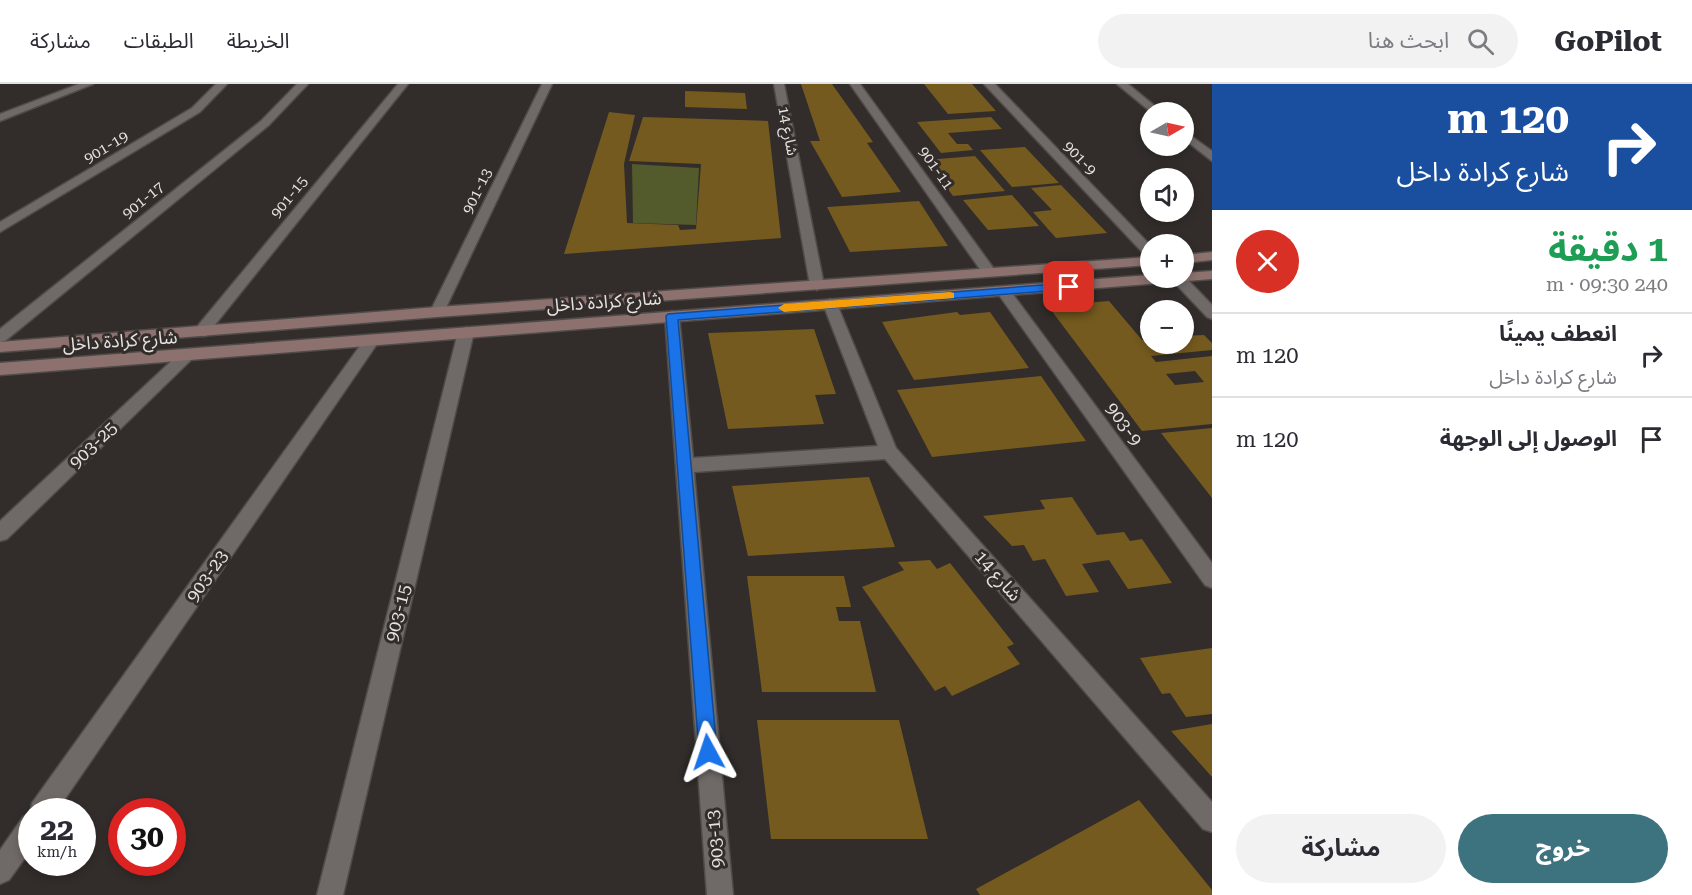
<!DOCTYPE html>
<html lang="ar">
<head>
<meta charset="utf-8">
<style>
  :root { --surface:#fff; --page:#f2f2f3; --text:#2b2b33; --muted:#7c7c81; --line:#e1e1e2; --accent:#3d737f }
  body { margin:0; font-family:"Roboto Serif","Noto Sans Arabic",serif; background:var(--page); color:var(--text); direction:rtl; height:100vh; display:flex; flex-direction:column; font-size:22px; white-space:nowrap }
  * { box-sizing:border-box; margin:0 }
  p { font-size:20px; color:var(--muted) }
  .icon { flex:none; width:33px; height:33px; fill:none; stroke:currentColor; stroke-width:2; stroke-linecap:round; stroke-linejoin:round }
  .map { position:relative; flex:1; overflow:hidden; direction:ltr }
  .sheet { display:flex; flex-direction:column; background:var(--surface); width:480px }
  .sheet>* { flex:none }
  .hud { background:#1a4fa0; color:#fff; overflow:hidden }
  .needle { width:39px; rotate:81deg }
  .controls { position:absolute; left:1140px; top:18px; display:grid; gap:12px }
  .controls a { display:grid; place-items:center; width:54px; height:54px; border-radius:50%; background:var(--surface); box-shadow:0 3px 9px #0003; font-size:30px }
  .speed { position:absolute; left:18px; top:714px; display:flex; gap:12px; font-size:30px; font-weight:700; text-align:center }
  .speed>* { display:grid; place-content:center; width:78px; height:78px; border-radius:50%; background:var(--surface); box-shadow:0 3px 9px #0003; line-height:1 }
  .speed small { font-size:15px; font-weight:400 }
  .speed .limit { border:9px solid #d22; background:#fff; color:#111 }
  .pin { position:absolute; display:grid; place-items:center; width:51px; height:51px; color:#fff; margin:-26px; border-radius:12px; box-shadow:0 3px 9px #0006 }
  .me { position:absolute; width:66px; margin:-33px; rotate:355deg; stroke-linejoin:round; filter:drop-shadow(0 0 4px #0008) }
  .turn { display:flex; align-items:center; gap:21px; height:126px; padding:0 24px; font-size:27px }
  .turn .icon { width:78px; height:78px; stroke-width:2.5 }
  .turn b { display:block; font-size:42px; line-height:51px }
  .round { display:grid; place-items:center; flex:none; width:63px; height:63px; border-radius:32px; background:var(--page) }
  .head { display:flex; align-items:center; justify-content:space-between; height:102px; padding:0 24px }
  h1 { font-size:36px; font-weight:700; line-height:45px; color:#1e9e55 }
  .cta { display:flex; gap:12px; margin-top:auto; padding:12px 24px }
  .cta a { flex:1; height:69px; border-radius:36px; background:var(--accent); color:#fff; font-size:24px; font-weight:700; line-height:69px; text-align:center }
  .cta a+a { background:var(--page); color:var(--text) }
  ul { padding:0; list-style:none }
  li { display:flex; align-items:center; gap:18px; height:84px; padding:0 24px; border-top:2px solid var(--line) }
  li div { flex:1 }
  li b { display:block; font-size:22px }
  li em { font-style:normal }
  header { display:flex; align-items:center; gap:36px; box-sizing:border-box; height:84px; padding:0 30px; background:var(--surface); border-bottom:2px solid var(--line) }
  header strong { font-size:28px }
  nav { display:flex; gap:33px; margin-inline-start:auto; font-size:21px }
  .search { width:420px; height:54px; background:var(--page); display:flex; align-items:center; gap:15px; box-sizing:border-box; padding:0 21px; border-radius:33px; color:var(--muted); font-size:22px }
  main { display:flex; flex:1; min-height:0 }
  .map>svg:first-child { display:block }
</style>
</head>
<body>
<header>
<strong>GoPilot</strong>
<div class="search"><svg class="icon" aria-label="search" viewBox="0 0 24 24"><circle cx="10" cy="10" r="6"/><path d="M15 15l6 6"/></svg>ابحث هنا</div>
<nav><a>الخريطة</a><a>الطبقات</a><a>مشاركة</a></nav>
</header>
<main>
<section class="sheet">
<div class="hud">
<div class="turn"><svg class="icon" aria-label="right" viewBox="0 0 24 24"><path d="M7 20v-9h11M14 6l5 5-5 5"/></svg><div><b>120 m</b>شارع كرادة داخل</div></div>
</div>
<div class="head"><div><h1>1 دقيقة</h1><p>240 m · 09:30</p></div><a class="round" style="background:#d93025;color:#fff"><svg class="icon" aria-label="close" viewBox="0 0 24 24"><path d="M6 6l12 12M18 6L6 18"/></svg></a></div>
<ul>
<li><svg class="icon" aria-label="right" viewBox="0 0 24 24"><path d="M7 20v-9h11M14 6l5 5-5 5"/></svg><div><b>انعطف يمينًا</b><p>شارع كرادة داخل</p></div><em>120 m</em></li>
<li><svg class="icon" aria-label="arrive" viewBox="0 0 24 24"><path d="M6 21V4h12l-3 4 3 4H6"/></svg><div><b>الوصول إلى الوجهة</b></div><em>120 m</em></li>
</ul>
<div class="cta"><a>خروج</a><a>مشاركة</a></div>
</section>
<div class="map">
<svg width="1212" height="811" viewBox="0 0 1212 811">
  <rect width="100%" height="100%" fill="#322d2b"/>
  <!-- green -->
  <path fill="#535a2b" d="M632,80l67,4 -3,57 -63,-2z"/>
  <!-- building -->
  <path fill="#745a1e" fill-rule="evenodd" d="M801,0h31l41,58 -6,1 34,49 -59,5 -32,-56h10z
    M924,0h48l24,27 -48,3z
    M685,7l60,2 2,16 -62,-2z
    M609,28l26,3 -11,49 3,59 51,2 2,5 16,-1 5,-65 -72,-3 14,-44 125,4 13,117 -217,16z
    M991,33l11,12 -54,4 9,11h11l5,6 -32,3 -24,-31z
    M1025,63l34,36 -47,4 -32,-37z
    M975,72l30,35 -52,5 -27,-36z
    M1061,101l46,48 -51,5 -23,-26 19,-2 -21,-22z
    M1012,111l27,31 -51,4 -25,-30z
    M919,117l29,45 -98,6 -23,-45z
    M1109,217l33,39 8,-1v5h34v-8l20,-1 8,8v7l-61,6 5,6 56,-6v68l-70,7 -94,-125zM1195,287l9,11 -29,3 -9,-11z
    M957,228l3,3 30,-3 39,56 -115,12 -32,-58z
    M814,245l22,65 -21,1 9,29 -96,5 -20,-96z
    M1041,292l45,65 -154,16 -35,-67z
    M1212,344v70l-51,-65z
    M869,393l26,70 -147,9 -16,-70z
    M1072,413l25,38 27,-3 6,9 12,-2 30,44 -44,6 -19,-29 -27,4 17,28 -33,4 -21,-37 -12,2 -9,-16 -12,1 -29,-30 62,-7 -5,-9z
    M930,476l7,9 13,-6 64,81 -7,3 13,17 -68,32 -7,-10 -10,5 -73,-104 42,-17 -6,-8z
    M747,492h97l7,31h-15l3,14h21l16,71h-114z
    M1212,564v66l-26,3 -16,-24 -8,1 -22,-36z
    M757,636h142l29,119h-157z
    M1212,640v53l-41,-46z
    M1139,716l73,90v5h-232l-4,-6z"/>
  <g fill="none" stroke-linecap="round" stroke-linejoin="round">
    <defs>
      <path id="minor" d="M79,0h14l-93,37v-7z
        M216,0h11l-27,28 -200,120v-10l192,-114z
        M297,0h11l-39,41 -264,216 -5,1v-13l261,-208z
        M398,0h10l-202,252h-10l-3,-4 3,-4z
        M542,0h10l-108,228 -2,3h-10l-2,-3z
        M774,0h10l40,201 -7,5 -7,-5z
        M850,0h10l134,185 2,3 -2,3h-10z
        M984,0h11l155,161v11l-5,-1z
        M1117,0h11l34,28h-11z
        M1184,47l28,20v10l-28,-22z
        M1184,192l28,29v14l-5,-2 -37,-39z
        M1004,203l5,2 203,274v25l-7,-3 -206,-290 -2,-3z
        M830,215l7,5 59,144 316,354v30l-9,-3 -318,-370 -191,13 39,423h-26l-42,-579 7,-5 7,5 14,142 185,-12 -55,-142z
        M466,243l8,5 -131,563h-26l141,-563z
        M372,251l5,1 3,4 -3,4 -321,468h-24v36l-23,32 -9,4v-34l23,-33 7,-2 2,-12 335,-467z
        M186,267l5,1 3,4 -3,4 -184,179 -7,2v-20l181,-169z"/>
      <path id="secondary" d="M1212,168v8l-28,3v-8z
        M1150,173v8l-713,52 -437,35v-10l437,-35z
        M1212,187v8l-1212,96v-12l1150,-88v3h34v-5z"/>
    </defs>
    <!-- minor casing -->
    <use href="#minor" stroke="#4f4b48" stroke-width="3"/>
    <!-- secondary casing -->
    <use href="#secondary" stroke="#4f4b48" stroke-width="3"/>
    <!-- minor -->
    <use href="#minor" fill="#6f6a67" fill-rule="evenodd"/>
    <!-- secondary -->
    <use href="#secondary" fill="#8c716e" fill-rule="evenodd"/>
  </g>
  <!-- route -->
  <path fill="#1a73e8" stroke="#114b97" stroke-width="1.5" d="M1069,199l4,1v5l-395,31 39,432 -3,6 -6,3 -6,-3 -3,-6 -33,-436 2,-2z"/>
  <!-- slow -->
  <path fill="#f59e0b" d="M950,208l4,1v5l-170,14 -6,-4 6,-4z"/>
  <g text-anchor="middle" stroke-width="6" stroke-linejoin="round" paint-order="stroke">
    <!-- far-street labels -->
    <g font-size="15" fill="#e5e2e0" stroke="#322d2b">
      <text transform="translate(788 47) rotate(79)" y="5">شارع 14</text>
      <text transform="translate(106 63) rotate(-31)" y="5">901-19</text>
      <text transform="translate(1080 74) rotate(46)" y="5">901-9</text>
      <text transform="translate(936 84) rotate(55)" y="5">901-11</text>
      <text transform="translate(477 107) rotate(-64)" y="5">901-13</text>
      <text transform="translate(289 113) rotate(-51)" y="5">901-15</text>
      <text transform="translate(143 116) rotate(-39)" y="5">901-17</text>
    </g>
    <!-- street labels -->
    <g font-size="18" fill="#e5e2e0" stroke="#322d2b">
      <text transform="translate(604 218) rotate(-4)" y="6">شارع كرادة داخل</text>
      <text transform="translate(120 257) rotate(-4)" y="6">شارع كرادة داخل</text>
      <text transform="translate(1124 340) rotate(54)" y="6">903-9</text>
      <text transform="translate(93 361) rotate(-44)" y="6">903-25</text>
      <text transform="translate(207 492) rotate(-55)" y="6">903-23</text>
      <text transform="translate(998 492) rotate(49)" y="6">شارع 14</text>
      <text transform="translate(398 529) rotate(-76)" y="6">903-15</text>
      <text transform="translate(715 755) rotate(-95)" y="6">903-13</text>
    </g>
  </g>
</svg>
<div class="controls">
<a><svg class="needle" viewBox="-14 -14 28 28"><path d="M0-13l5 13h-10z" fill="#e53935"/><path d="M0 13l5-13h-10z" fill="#7c7c81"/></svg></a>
<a><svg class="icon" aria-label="sound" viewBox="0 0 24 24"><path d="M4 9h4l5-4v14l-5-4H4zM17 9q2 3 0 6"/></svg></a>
<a>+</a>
<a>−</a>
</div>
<div class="speed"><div>22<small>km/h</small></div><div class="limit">30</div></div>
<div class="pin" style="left:1069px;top:203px;background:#d93025"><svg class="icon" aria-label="arrive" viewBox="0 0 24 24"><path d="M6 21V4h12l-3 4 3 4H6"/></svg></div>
<svg class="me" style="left:708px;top:668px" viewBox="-20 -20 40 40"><path d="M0-17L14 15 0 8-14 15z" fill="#1a73e8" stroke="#fff" stroke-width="4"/></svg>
</div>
</main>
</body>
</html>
